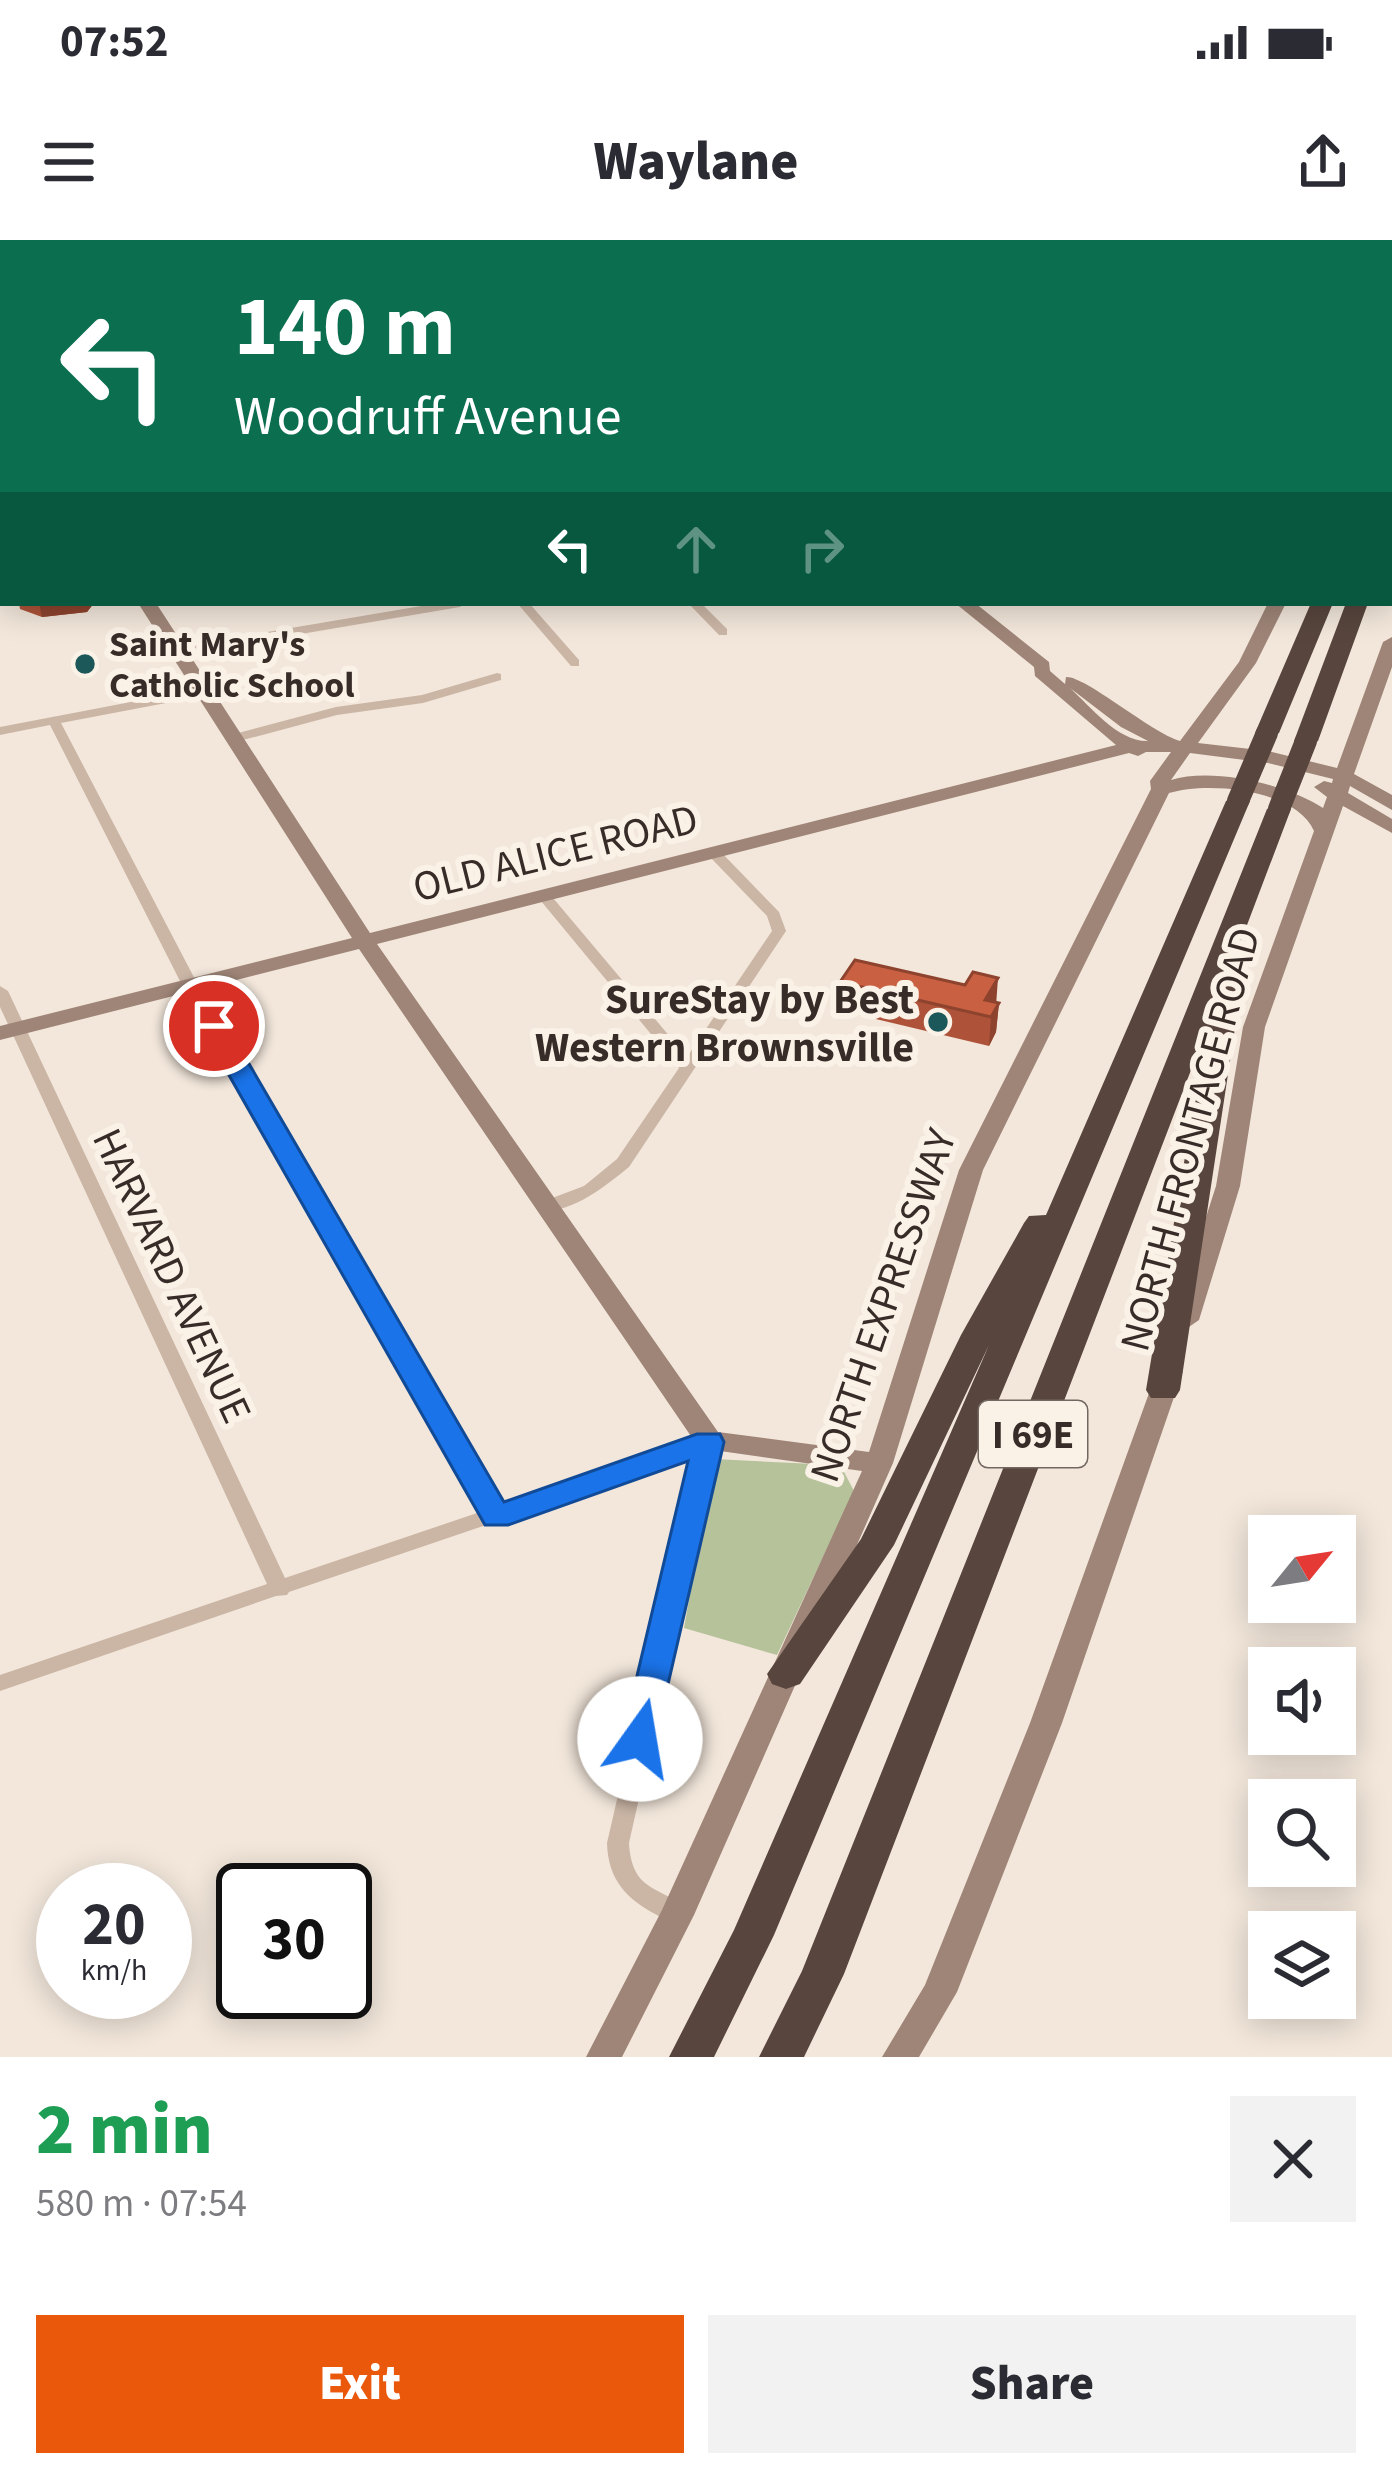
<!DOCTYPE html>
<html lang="en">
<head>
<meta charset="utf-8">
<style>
  :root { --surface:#fff; --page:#f2f2f3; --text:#2b2b33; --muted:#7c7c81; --accent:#ea580c }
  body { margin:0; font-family:"Source Sans 3",sans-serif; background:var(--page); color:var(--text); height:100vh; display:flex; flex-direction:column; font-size:45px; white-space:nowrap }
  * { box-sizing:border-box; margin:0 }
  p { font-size:39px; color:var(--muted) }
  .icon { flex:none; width:66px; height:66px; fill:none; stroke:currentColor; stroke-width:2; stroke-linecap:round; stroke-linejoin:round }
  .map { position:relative; height:1817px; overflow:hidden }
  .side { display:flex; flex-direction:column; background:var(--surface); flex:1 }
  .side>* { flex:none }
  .guide { position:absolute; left:0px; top:0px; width:1392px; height:366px; box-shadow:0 6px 30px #0003; background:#0b6e4f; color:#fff; overflow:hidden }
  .needle { width:78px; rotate:60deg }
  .fabs { position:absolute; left:1248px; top:1275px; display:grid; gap:24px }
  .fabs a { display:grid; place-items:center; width:108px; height:108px; border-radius:0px; background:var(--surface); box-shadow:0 6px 30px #0003; font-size:60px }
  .speed { position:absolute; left:36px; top:1623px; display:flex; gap:24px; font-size:60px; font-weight:700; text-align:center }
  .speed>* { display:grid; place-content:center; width:156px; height:156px; border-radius:50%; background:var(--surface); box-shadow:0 6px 30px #0003; line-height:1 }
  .speed small { font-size:30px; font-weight:400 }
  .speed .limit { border:6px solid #111; border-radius:18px; background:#fff; color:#111 }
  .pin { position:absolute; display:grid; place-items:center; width:102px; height:102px; color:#fff; margin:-51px; border:6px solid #fff; border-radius:50%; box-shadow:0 3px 12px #0007 }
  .me { position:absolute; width:132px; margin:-66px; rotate:13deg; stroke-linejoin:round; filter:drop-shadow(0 0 9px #0008) }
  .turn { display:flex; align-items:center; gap:42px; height:252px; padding:0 36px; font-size:54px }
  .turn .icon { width:156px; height:156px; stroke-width:2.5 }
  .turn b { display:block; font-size:84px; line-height:102px }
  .lanes { display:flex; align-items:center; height:114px; padding:0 36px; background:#0003; justify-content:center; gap:60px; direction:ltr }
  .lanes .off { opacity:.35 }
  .round { display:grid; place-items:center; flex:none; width:126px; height:126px; border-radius:0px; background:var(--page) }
  .headline { display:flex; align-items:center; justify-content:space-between; height:204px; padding:0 36px }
  h1 { font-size:72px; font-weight:800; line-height:90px; color:#1e9e55 }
  .primary-button { display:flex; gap:24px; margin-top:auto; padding:24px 36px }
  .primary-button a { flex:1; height:138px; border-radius:0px; background:var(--accent); color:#fff; font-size:48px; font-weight:800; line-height:138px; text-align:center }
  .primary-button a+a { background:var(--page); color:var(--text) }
  .status { display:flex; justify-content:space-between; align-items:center; height:84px; padding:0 60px; background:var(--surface); direction:ltr }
  .status svg { height:33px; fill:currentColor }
  header { display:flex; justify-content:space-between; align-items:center; height:156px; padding:0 36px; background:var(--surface); font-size:54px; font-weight:800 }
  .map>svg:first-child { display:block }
</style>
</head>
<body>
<div class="status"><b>07:52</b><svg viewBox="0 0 49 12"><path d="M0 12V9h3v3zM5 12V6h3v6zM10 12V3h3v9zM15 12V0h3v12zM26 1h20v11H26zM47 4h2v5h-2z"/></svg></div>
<header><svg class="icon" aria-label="menu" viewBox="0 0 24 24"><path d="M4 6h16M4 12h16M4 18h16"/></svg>Waylane<svg class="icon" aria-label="share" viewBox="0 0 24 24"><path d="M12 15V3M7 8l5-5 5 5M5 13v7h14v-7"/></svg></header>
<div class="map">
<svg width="1392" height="1817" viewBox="0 0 1392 1817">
  <rect width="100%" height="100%" fill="#f3e7db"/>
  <!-- green -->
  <path fill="#b5c29a" d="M714,1219l121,6 8,5 11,21 -77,164 -93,-27z"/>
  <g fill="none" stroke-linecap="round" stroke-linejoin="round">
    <!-- canal -->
    <path fill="#79afb1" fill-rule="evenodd" d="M290,0h8v3h-8z"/>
    <!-- street -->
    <path fill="#cbb6a6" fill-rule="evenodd" d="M439,363h27l-6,4 -282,48 -6,-4 6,-4z
      M517,363h12l50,57v6h-8z
      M688,363h13l26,26v6h-8z
      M497,433l4,1v6l-78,23 -86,12 -105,28 -6,-4 1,-3 109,-29 86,-12z
      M204,448l6,4 -2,3 -147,28 137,262 302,520 202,-69h14l3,5 -90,402c3,55 38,40 60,72l-4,7c-12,3 -17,0 -28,-7 -31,-16 -49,-36 -50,-72l90,-391 -190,65 -3,5 -12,1 -203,69 -2,3 -11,1 -276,95v-16l267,-91 -267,-577v-21l8,5 277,587 198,-67 -301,-526 -132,-260 -50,10v-8z
      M714,609l5,1 60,62 7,19 -157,236c-25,20 -56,46 -90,44l-3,-4 3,-4 45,-17 33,-27 62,-91 -143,-173 7,-4 5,1 139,165 85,-126 -5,-15 -58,-60 -2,-3z"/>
    <!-- secondary -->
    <path fill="#9f8578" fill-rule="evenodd" d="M628,0h15l2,3h-15z
      M896,0h14l2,3h-14z
      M0,69h3v8h-3z
      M1392,82v8l-3,1v-8z
      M1392,107v14l-3,1v-14z
      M0,121l3,1v12l-3,-1z
      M3,313v10l-3,1v-10z
      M138,363h18l214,330 746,-188 -81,-69 -1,-9 -79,-64h20l74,59 1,9 15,13 1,-7c20,-1 84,55 114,64l59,-79 29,-59h18l-30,60 -58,80 70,8 69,17 46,-126 9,-5v30l-38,107 38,21v15l-42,-24 -2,7 44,26v14l-49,-27 -78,221 -25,159 -41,134 -13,9 -13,-9 43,-134 27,-159 71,-196c-18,-42 -106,-50 -145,-38l-186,377 -90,293 -199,452 -72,142h-36l76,-147 200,-439 -163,-23 -340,-499 -359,91v-14l352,-88zM1070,448l51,39 27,14c-30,1 -57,-34 -78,-53zM1146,512h25l-21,29 1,8 -192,381 -90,282 -151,-20 -341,-488 752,-191 9,3zM1190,513l78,10 65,16 -1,4 -8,-2 -10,6 13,10 -4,11c-36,-24 -111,-41 -152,-28z
      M1170,1122l9,3 4,6 -121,352 -105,269 -38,65h-37l43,-72 105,-262 127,-352 4,-6z"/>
    <!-- highway -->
    <path fill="#58463e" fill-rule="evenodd" d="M1392,193v18l-3,1v-18z
      M1392,268v19l-3,1v-19z
      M1392,303v15l-3,1v-15z
      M1311,363h22l-54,130 -12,7 -8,-2 -4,-5z
      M1346,363h22l-50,138 -12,7 -8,-2 -4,-5z
      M1238,554l12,7 -476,1134 -60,122h-45l65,-127 255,-585 -95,200 -94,139 -14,5 -14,-5 -5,-10 94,-135 100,-204 63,-112 5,-7 17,-1 180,-414z
      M1279,562l12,7 -58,153 11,7 -64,421 -5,8h-24l-5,-8 60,-359 -362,943 -40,83h-45l43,-86 465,-1162z"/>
    <!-- highway-bridge -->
    <path stroke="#58463e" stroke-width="22" d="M1238,561l29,-68
      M1279,569l27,-68"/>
  </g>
  <!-- wall -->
  <path fill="#ae5339" d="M19,363h75l-7,9 -45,5 -22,-8z
    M840,742l159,21 -3,29 -7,14 -151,-36z"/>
  <!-- shaded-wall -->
  <path fill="#8d432e" d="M39,363h55l-7,9 -45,5z
    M998,738l-2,28 -11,-6z
    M999,763l-3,29 -7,14 2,-29z"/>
  <!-- building -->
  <path fill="#ca6042" stroke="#8d432e" stroke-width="3" d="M855,720l110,25 8,-13 25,6 -13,22 14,3 -8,14 -151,-35z"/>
  <!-- route -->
  <path fill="#1a73e8" stroke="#114b97" stroke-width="3" d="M214,778l13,8 277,476 193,-68h23l4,8 -71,307 -13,4 -12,-4 -6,-10 66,-278 -180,64h-23l-284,-499z"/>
  <!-- markers -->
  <g fill="#1c575a" stroke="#faf1e7" stroke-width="4.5">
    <circle cx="85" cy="424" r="12"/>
    <circle cx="938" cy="782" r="12"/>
  </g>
  <g text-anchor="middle" stroke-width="12" stroke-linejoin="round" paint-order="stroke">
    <!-- far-poi labels -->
    <g font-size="36" font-weight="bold" fill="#372c27" stroke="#faf1e7" text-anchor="start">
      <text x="109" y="416">Saint Mary's<tspan x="109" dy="41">Catholic School</tspan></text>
    </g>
    <!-- shield labels -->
    <rect fill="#faf1e7" stroke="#726761" stroke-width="3" x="979" y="1161" width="108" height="66" rx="9"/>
    <g font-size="39" font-weight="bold" fill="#372c27">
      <text x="1033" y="1208">I 69E</text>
    </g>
    <!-- street labels -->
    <g font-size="42" fill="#372c27" stroke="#faf1e7">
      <text transform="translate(555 612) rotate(-14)" y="15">OLD ALICE ROAD</text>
      <text transform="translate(1189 899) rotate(-75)" y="15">NORTH FRONTAGE ROAD</text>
      <text transform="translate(173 1035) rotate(65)" y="15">HARVARD AVENUE</text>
      <text transform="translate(882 1065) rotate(-71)" y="15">NORTH EXPRESSWAY</text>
    </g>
    <!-- poi labels -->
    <g font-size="42" font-weight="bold" fill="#372c27" stroke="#faf1e7" text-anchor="end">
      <text x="914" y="773">SureStay by Best<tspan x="914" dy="48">Western Brownsville</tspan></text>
    </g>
  </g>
</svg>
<div class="fabs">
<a><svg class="needle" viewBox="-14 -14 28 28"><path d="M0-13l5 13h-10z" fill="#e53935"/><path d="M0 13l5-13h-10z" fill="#7c7c81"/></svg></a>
<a><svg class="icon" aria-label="sound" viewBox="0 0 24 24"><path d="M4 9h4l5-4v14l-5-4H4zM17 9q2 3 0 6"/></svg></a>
<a><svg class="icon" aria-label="search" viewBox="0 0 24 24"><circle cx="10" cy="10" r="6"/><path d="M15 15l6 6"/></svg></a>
<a><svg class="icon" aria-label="layers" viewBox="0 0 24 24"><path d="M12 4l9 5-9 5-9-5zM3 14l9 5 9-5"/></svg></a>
</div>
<div class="speed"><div>20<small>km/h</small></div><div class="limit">30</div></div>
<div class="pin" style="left:214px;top:786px;background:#d93025"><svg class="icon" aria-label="arrive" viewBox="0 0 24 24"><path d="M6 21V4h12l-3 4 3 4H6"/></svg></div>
<svg class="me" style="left:640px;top:1499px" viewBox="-20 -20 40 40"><circle r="19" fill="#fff"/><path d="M0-13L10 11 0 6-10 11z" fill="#1a73e8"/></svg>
<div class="guide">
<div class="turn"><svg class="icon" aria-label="left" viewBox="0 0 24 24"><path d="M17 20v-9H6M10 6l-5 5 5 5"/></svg><div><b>140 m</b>Woodruff Avenue</div></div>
<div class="lanes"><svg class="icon" aria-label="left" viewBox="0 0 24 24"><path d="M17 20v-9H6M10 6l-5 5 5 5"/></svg><svg class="icon off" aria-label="ahead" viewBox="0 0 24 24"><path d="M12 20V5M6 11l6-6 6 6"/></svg><svg class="icon off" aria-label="right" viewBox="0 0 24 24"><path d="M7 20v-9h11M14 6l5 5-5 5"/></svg></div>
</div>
</div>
<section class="side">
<div class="headline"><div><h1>2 min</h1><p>580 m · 07:54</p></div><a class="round"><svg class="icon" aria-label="close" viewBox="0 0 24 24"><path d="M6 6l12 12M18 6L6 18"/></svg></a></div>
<div class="primary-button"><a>Exit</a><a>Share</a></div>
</section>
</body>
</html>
